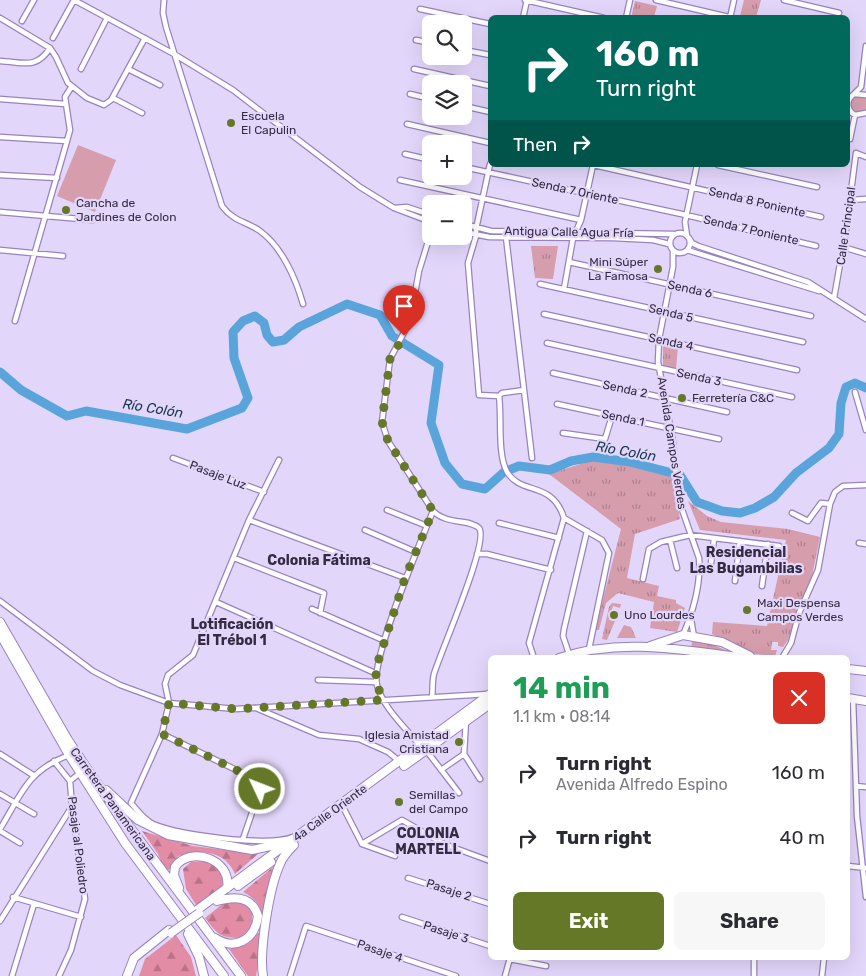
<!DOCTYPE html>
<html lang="en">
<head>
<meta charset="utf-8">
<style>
  :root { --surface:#fff; --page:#f7f7f7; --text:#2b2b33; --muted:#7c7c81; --accent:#657827 }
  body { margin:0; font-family:Rubik,sans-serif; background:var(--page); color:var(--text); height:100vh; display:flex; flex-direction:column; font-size:19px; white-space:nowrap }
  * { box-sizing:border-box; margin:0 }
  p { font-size:16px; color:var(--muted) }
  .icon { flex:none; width:28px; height:28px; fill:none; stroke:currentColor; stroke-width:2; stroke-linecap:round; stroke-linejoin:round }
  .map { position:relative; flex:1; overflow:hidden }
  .details { position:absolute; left:488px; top:655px; width:362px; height:305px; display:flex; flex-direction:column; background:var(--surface); border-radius:8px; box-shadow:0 5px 20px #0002 }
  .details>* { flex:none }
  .top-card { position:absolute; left:488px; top:15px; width:362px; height:152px; border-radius:8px; box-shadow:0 5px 20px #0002; background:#00695c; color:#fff; overflow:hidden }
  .fabs { position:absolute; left:422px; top:15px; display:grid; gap:10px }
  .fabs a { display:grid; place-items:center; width:50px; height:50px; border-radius:8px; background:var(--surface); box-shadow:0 5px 20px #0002; font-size:25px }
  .pin { position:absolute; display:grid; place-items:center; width:42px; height:42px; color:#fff; margin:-51px -21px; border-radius:50% 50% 50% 0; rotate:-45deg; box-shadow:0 0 5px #0007 }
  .pin .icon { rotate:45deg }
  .me { position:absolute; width:55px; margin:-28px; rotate:313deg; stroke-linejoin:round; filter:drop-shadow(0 0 4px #0008) }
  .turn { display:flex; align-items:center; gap:18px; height:105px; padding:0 25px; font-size:22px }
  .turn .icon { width:65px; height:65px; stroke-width:2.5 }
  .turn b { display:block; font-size:35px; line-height:42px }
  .then { display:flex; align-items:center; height:48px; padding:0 25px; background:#0003; gap:10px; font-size:19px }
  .round { display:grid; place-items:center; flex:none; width:52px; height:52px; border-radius:8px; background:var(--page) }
  .summary { display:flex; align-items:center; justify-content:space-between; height:85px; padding:0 25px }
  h1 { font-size:30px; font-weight:700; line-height:38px; color:#1e9e55 }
  .action { display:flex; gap:10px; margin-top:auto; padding:10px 25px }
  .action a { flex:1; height:58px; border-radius:8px; background:var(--accent); color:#fff; font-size:20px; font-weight:700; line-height:58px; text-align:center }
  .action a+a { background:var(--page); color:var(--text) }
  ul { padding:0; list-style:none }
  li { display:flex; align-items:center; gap:15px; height:65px; padding:0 25px }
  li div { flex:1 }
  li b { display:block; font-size:19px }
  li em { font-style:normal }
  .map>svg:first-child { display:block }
</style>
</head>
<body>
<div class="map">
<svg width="866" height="976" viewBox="0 0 866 976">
  <defs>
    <pattern id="grass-tufts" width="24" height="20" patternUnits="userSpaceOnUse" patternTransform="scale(1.25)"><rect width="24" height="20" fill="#d69dac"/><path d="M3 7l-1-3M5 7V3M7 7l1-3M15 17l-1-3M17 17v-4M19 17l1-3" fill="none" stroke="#ae808e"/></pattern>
    <pattern id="forest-firs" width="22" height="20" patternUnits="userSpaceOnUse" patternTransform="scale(1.25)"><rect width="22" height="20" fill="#e38ca5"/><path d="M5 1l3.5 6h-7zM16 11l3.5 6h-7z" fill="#b97388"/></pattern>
  </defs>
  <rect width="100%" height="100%" fill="#e3d6fb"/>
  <!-- grass -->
  <path fill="url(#grass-tufts)" d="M744,0h17l-5,17 -16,-1z
    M635,1l22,5 -3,11 -23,1z
    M850 104a9 9 0 1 1 18 0a9 9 0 1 1-18 0Z
    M531,246h27l-5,33 -18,-1z
    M663,345l15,2 -2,22 -13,-2z
    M593,460l36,4 44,13 7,42 -45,15 -8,44 32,8 -2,10 19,4v3l9,5 -8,24 -27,-4 4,-26 -36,-9 -12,10 -7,27h-4l26,-101 -72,-55z
    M688,501l19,15 14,6 67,7 32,8 -9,44 -14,31 -9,28 -5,7 -5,-1v-4h-6l-1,8h6l-2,6 -20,-2 -43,-20 1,-12 54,4 19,-86 -86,-10z
    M612,603l9,1 -1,4 -7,-2 -4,14 6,1 -8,19 -5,-1 7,-32z
    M624,625l7,2 5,11h-19z
    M692,641l18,2 21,10 -40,-2z"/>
  <!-- forest -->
  <path fill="url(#forest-firs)" d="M142,831l51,15 65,8 -23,20c-10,-24 -35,-25 -57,-18l-8,13 -5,3 -7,-18z
    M208,861l11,6 4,11 -1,8 -26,19 -10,-16 -3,-20 8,-7z
    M273,867l-17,109h-8l-19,-27 15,-5 16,-12c5,-19 1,-31 -17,-40z
    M237,901l9,3 6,7v16l-12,11c-21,0 -23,-5 -35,-20l20,-16z
    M176,935l15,22 5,19h-57l6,-17z"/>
  <!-- pitch -->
  <path fill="#d69dac" d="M78,145l38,15 -21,52 -38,-16z"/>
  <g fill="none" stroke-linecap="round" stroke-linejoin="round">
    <!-- river -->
    <path stroke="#59a5db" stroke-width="9" d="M0,372l21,18 46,26 19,-5 101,18 55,-21 6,-10 -14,-40 -1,-26 10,-11 12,-5 9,7 3,12 6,7 11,-2 15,-13 48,-23 33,11 12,21 47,29 -8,58 14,40 17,21 23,5 19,-17 15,-6 31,4 21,-9 22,-4 37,5 50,13 17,27 25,9 18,2 15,-5 19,-11 22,-24 33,-25 10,-14 2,-31 5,-16 9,-4 11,5"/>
    <defs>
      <path id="street" d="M74,0l100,54 59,36 127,97 34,21 37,14
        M164,0l-1,13 3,14 56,179c12,16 24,15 38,25 22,16 36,48 43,73
        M525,0l79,18
        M656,0l77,18
        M784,0l55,13
        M420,9l70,15
        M0,18l50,30 6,9 12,26 19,15 17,7 7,-5 34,-62
        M523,18l4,-18
        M626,18l4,-18
        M730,18l4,-18
        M22,21l12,-21
        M53,38l21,-38
        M416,40l15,3
        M464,50l26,5
        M0,61c23,1 36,9 50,-13
        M81,69l26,-51
        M128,69l32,16
        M414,69l76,17
        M410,94l21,5
        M854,94l7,-7 5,-41
        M866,95l-12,-1c-8,6 -8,16 1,21l11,-2
        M113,98l29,15
        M0,99l65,5
        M464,106l26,6
        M407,124l83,19
        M0,137l67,4
        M850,139l5,-24
        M405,154l26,6
        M490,164l-14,65v7l-8,27 11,132 20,1 3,-3 22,-3
        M594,165l227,52
        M718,165l99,22
        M464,167l222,48 130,31
        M0,175l57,3
        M400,180l181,40
        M850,200l16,-1
        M395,208l12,-1 24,8
        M0,212l92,8
        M464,224l27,7 183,3
        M431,232l-12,39 -9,50 -20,38 -8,63 6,19 45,70c14,14 37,8 46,17 11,13 -39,125 -45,146 -2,7 -1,16 -2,23
        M464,232l25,5 124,1 40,2 16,4
        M670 243a10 10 0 1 1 20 0a10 10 0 1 1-20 0Z
        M687,236l-2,-14 12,-57
        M506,237l26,221
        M689,238l3,5 6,3 110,36 58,37
        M843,247l23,7
        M0,250l63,6
        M687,250l132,41
        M673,251v16l-14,72 -1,23 15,80 5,56 21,60c2,26 -6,54 -16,77
        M569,262l242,54
        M540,284l263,58
        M564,289l9,-51 8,-18 12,-55
        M834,298l12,-68 10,-77 10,4
        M544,314l253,56
        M15,321l52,-180 3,-11 -5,-33 7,-11
        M547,343l245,54
        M553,373l174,39
        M855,392l11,38
        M499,396c3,21 -2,58 8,76 15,24 45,8 57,46
        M557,404l162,35
        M563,433l42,6 7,-23
        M173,458l91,34
        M279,460l-30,60 -56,135 -25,20 -3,9 4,19 -7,31 -31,69c7,8 12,16 22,21 27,11 114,23 140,13
        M387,510l40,16
        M792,513l16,8 13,-18 9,1
        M249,520l156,58
        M499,523l60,15
        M365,530l51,22
        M670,540l7,28
        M859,543l7,1
        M477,554h10l64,16
        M234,558l90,35 -4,20
        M710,571l4,-32
        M643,579l6,-30 12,-7 29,-7 89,11
        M735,581l5,-40
        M762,586l6,-42
        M0,601l93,70 27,14 49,18 67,6 252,-15
        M216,602l159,71
        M312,609l73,32
        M691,619l3,18
        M569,654l-6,-18 1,-7 23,-98
        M534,658l-5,-15 35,-125 38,22 7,13 -20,96
        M782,658l9,-15 8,-30 19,-43 12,-66 5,-12 8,-6 23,-1
        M318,680l58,2
        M853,699l4,117 9,81
        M256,708l63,27 40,4 29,13 11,9
        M466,720l-2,34 16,25
        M162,734l97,47 1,8 -17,50
        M421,747c-15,-19 -38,-39 -44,-62 -7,-25 44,-144 56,-174
        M426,750l33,43
        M0,754l33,21
        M54,761l16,20
        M441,770l23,-16
        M856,786l10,1
        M0,794l34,20
        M344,809l18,35 40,-24 42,24 46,17
        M0,829c22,-36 27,-58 69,-74
        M0,831l20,12
        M362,844l33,12
        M848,866l18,2
        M408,878l82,26
        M13,897l68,20
        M402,917l88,29
        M0,921l71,-113
        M754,958v18
        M510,959l36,7
        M12,976l22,-72
        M59,976l12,-26 14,-51 -13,-91 -2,-27 10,-8
        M290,976l16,-50 150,50
        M505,976l5,-18
        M822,976l2,-18"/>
      <path id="highway" d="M0,622l68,118 26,39 147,197
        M0,634l69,121 56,88 99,133
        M650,646l33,-11 39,7 28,14
        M559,658c62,-21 124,-8 187,0
        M848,669l18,2
        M848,698l18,3
        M404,766l86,-62
        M106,790l32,30 30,15 84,15 32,-7
        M238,886l33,-24
        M179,888l-5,-13 1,-8c15,-22 57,-8 52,21
        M197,910l293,-216
        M188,934l11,23 5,19
        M215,938c20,13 40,2 43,-22 -6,-20 -23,-20 -41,-15
        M127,976l7,-18 35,-28
        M263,976c-4,-25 6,-88 17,-112 3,-8 8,-13 14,-19"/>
    </defs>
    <!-- street casing -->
    <use href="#street" stroke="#9983bc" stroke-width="7"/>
    <!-- highway casing -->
    <use href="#highway" stroke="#9983bc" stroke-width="10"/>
    <!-- street -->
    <use href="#street" stroke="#fff" stroke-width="4.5"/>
    <!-- highway -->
    <use href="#highway" stroke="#fff" stroke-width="8"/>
    <defs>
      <path id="highway-bridge" d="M171,933l28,-20"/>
    </defs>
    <!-- highway-bridge casing -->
    <use href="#highway-bridge" stroke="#9983bc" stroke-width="10" stroke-linecap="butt"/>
    <!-- highway-bridge -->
    <use href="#highway-bridge" stroke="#fff" stroke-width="8"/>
  </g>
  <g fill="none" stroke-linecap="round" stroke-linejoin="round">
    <!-- route -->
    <path stroke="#657827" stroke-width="9" stroke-dasharray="0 16.2" d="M260,789l-1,-8 -97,-47 7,-31 67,6 147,-9 -7,-18v-14l29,-90 28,-67 -45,-70 -6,-19 8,-63 14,-23"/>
  </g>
  <!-- markers -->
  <g fill="#657827" stroke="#e3d6fb" stroke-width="2">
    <circle cx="231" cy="123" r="5"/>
    <circle cx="66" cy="210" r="5"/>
    <circle cx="658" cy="269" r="5"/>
    <circle cx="682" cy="398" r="5"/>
    <circle cx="747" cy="610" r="5"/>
    <circle cx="614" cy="615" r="5"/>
    <circle cx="459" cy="742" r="5"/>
    <circle cx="399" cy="802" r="5"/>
  </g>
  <g text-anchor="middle" stroke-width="4.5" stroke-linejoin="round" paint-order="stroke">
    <!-- poi labels -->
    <g font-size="12" fill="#342b42" stroke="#e3d6fb" text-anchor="start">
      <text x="241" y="120">Escuela<tspan x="241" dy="14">El Capulin</tspan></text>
      <text x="76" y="207">Cancha de<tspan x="76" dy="14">Jardines de Colon</tspan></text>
      <text x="648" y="266" text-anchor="end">Mini Súper<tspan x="648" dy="14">La Famosa</tspan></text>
      <text x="692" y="402">Ferretería C&amp;C</text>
      <text x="757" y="607">Maxi Despensa<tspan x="757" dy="14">Campos Verdes</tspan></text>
      <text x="624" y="619">Uno Lourdes</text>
      <text x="449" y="739" text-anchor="end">Iglesia Amistad<tspan x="449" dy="14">Cristiana</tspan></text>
      <text x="409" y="799">Semillas<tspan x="409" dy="14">del Campo</tspan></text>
    </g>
    <!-- street labels -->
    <g font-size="12" fill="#342b42" stroke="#e3d6fb">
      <text transform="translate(575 191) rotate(12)" y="4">Senda 7 Oriente</text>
      <text transform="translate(757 202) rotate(13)" y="4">Senda 8 Poniente</text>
      <text transform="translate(846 226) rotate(-82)" y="4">Calle Principal</text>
      <text transform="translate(751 230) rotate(13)" y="4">Senda 7 Poniente</text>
      <text transform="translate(569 232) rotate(1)" y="4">Antigua Calle Agua Fría</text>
      <text transform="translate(690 289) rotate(12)" y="4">Senda 6</text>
      <text transform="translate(671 313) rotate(13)" y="4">Senda 5</text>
      <text transform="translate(671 342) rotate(12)" y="4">Senda 4</text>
      <text transform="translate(699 377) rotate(12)" y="4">Senda 3</text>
      <text transform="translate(625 389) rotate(12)" y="4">Senda 2</text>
      <text transform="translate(623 418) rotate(12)" y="4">Senda 1</text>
      <text transform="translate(672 443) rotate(81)" y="4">Avenida Campos Verdes</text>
      <text transform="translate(218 475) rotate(21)" y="4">Pasaje Luz</text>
      <text transform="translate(113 804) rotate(54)" y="4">Carretera Panamericana</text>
      <text transform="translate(330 813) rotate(-36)" y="4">4a Calle Oriente</text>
      <text transform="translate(78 845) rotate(83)" y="4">Pasaje al Poliedro</text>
      <text transform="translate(449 890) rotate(18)" y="4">Pasaje 2</text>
      <text transform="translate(446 932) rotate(18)" y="4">Pasaje 3</text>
      <text transform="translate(380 951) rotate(19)" y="4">Pasaje 4</text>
    </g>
    <!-- water labels -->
    <g font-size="14" font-style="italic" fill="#17384e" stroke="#e3d6fb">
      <text transform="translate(153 408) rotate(9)" y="5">Río Colón</text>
      <text transform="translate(626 451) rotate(10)" y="5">Río Colón</text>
    </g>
    <!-- neighbourhood labels -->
    <g font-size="14" font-weight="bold" fill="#342b42" stroke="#e3d6fb">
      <text x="746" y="557">Residencial<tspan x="746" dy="16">Las Bugambilias</tspan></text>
      <text x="319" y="565">Colonia Fátima</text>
      <text x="232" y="629">Lotificación<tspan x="232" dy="16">El Trébol 1</tspan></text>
      <text x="428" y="838">COLONIA<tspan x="428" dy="16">MARTELL</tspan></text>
    </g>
  </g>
</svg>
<div class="fabs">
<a><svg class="icon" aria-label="search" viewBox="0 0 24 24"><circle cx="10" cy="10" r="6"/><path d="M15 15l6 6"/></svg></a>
<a><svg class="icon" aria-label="layers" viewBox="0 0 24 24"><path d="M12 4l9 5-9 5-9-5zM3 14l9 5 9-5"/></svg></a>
<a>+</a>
<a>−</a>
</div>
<div class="pin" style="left:404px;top:336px;background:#d93025"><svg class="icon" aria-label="arrive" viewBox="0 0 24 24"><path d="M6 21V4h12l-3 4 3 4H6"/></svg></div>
<svg class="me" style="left:260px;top:789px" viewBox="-20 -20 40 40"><circle r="17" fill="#657827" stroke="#fff" stroke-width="3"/><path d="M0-11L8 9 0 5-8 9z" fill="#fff"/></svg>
<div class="top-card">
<div class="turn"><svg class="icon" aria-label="right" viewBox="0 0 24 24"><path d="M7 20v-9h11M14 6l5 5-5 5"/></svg><div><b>160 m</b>Turn right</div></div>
<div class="then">Then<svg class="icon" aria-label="right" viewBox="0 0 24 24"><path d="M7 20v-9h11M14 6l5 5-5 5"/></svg></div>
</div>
<section class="details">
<div class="summary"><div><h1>14 min</h1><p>1.1 km · 08:14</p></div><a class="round" style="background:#d93025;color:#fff"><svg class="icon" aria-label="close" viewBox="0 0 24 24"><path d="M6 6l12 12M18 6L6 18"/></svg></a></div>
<ul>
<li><svg class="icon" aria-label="right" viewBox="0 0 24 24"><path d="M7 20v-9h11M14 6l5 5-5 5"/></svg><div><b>Turn right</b><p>Avenida Alfredo Espino</p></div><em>160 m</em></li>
<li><svg class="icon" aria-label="right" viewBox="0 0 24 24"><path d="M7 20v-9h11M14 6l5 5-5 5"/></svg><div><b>Turn right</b></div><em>40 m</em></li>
</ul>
<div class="action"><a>Exit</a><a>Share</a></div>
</section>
</div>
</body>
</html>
